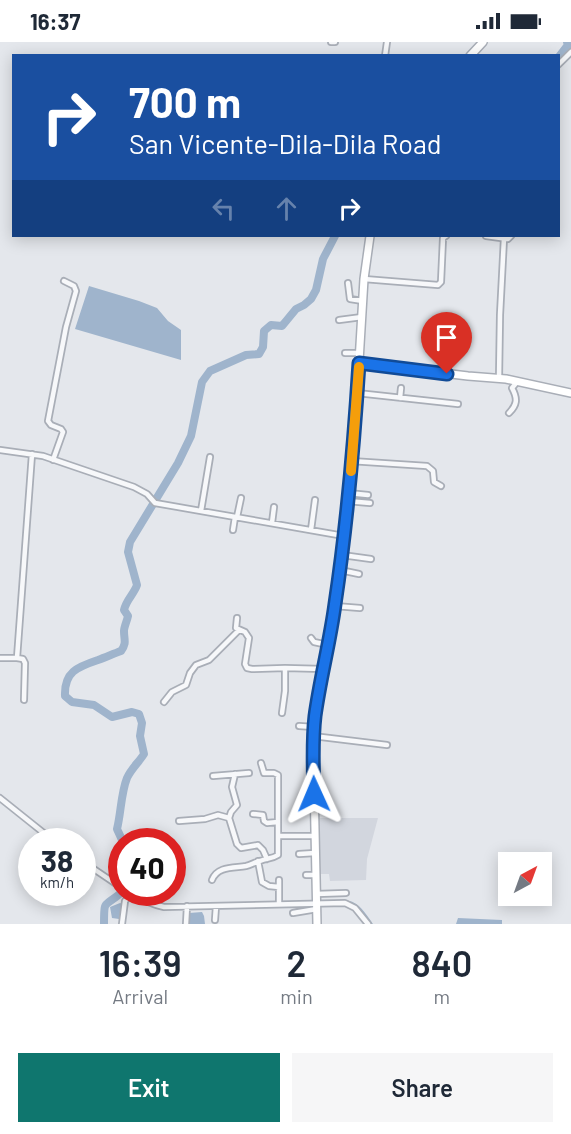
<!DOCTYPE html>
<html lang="en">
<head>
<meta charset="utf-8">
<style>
  :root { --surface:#fff; --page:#f6f6f7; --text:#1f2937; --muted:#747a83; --accent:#0f766e }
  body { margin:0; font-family:Barlow,sans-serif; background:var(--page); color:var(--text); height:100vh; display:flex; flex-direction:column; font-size:22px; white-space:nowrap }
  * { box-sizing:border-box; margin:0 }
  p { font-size:20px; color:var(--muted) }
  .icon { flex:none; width:33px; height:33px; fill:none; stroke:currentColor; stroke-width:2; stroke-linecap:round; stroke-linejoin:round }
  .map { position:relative; height:882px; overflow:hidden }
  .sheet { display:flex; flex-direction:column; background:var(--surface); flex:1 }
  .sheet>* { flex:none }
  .guide { position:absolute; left:12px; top:12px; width:548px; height:183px; border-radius:0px; box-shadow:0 3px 15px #0003; background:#1a4fa0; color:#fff; overflow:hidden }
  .needle { width:39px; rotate:41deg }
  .tools { position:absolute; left:498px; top:810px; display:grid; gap:12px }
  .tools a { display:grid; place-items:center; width:54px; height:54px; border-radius:0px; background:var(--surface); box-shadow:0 3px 15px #0003; font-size:30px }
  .speed { position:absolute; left:18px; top:786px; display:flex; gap:12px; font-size:30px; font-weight:700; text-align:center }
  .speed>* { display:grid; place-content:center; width:78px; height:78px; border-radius:50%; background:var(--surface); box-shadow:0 3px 15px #0003; line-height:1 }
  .speed small { font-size:15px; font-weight:400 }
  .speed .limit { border:9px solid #d22; background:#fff; color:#111 }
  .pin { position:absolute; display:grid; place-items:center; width:51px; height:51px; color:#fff; margin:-62px -26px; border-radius:50% 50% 50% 0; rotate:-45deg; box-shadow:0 0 6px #0007 }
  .pin .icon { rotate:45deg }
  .me { position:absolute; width:66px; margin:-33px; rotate:359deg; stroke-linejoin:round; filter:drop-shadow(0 0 4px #0008) }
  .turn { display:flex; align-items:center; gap:21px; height:126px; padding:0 18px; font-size:27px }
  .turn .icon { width:78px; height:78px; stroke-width:2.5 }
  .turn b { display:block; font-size:42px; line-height:51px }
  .lanes { display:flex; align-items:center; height:57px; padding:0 18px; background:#0003; justify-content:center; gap:30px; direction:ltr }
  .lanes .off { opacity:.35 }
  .eta { display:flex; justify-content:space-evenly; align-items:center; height:102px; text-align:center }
  .eta b { font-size:36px; font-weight:600; line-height:42px }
  .cta { display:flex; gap:12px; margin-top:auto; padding:12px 18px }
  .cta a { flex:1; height:69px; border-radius:0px; background:var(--accent); color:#fff; font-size:24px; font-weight:600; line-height:69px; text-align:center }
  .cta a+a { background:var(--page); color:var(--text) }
  .status { display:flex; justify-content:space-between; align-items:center; height:42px; padding:0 30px; background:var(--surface); direction:ltr }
  .status svg { height:16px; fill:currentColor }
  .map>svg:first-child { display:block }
</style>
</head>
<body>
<div class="status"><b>16:37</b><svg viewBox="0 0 49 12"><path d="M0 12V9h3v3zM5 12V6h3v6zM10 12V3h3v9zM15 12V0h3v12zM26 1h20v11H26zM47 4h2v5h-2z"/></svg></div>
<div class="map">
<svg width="571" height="882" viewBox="0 0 571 882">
  <rect width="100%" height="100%" fill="#e4e7ec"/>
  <!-- built -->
  <path fill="#d2d6de" d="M318,776h60l-11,41 -1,21 -36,1 -1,-7h-10z"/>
  <!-- water -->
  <path fill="#9fb4cc" d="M89,244l50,15 18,7 11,13 13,9v30l-106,-31z
    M120,861l3,1 -2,14 -2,1 -7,-1 -2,-11z
    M202,870l2,4 1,8h-16v-11z
    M458,876l44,2v4h-46z"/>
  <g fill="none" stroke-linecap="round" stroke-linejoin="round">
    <!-- stream -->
    <path stroke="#9fb4cc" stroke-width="1.5" d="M82,817l40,26
      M344,859c14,0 21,13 28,23
      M282,860h26
      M161,862h19"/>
    <!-- river -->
    <path stroke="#9fb4cc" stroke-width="8" d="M558,16l10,-13 -1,-3
      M123,800l-6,-13c4,-16 4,-36 10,-51 4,-9 12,-16 17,-24l-4,-18 2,-13 -3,-9 -7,-2 -20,5 -18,-12 -22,-3 -7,-6c-1,-24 12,-29 33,-36 8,-3 15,-6 23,-9 6,-8 3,-11 3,-20 0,-4 3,-10 4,-15l-4,-6c2,-10 10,-16 13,-25l-9,-33 2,-10 48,-79 13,-27 11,-54 8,-11 36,-16 13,-1 4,-7 1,-16 7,-6 11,1 14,-17 8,-4 7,-6 5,-9 7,-31 12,-23
      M104,882c0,-26 0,-16 18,-32"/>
    <defs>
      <path id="street" d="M331,0h4
        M385,14l2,-14
        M558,23l13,-13
        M486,194l22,3 3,-3
        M364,237l74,6 3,-3 2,-44 3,-2
        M348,241l2,16 13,2
        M339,278l23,-3
        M345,311h15
        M499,336l1,-63 4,-77
        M357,351l101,11
        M400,356l1,-10
        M509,371c8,-8 9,-14 3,-25l5,-6
        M0,408l43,6 91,31 13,7 8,9 189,33
        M53,418l10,-28 -2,-3 -10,-4 -3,-4 18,-94 10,-36 -2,-5 -10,-5
        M351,419l76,5 6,5 1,11 7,4
        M348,451l20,2
        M347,459l23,2
        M201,469l9,-54
        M237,475l4,-19
        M272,481l2,-16
        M233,488l2,-13
        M311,488l4,-30
        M342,513l29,4
        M340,528l19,4
        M335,564l25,2
        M237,576l-1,10 9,4 4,6 -4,26 2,4 5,1 33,-1 39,1
        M311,596l3,4 14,3
        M0,616h17l15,-204
        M17,616l6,1 2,4 -1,37
        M164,660l8,-10 14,-7 4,-12 6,-8 13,-5 30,-30
        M282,671l3,-22v-23
        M299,684l15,1
        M313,694l74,9
        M235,732l-3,13 5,18 -6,7 -2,6 8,26 4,4 17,-3 5,5 4,9
        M213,734l36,-3
        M0,756l55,44
        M253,772l10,1 1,6 3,2 11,-1
        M179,779l26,-2 13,-4 11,3
        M278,794h37
        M299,812l16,-1
        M82,819l40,27
        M258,819l4,21 7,4 10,1
        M306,833h9
        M212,838c5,-14 22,-12 34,-14 5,-1 9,-4 14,-5 7,-3 12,-2 18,-6v-80l-4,-2h-10l-3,-10
        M279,838v24
        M128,850c12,7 22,12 36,15l181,-4 10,5 13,16
        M316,852l30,-1
        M293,871l24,-4
        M215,878l1,-14
        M122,882l3,-23 6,-7
        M186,882l1,-18"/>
      <path id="secondary" d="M470,14l13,-14
        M359,321l109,13 38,3 65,14
        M317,882l-4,-188 2,-20 20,-110 9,-70 12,-125 8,-132 6,-43"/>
    </defs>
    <!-- street casing -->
    <use href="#street" stroke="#a9aeb7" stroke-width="8"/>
    <!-- secondary casing -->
    <use href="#secondary" stroke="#a9aeb7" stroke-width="10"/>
    <!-- street -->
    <use href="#street" stroke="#f7f8fa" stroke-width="4.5"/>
    <!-- secondary -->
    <use href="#secondary" stroke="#fff" stroke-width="7"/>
  </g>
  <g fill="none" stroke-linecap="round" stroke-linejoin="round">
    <defs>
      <path id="route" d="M314,752c-1,-26 -2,-52 1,-78 5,-37 15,-74 20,-112 12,-80 19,-160 24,-241l88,11"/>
    </defs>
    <!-- route casing -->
    <use href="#route" stroke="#114b97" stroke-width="15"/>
    <!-- route -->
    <use href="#route" stroke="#1a73e8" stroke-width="10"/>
    <!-- slow -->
    <path stroke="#f59e0b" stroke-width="10" d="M351,429l8,-104"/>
  </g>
</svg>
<div class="tools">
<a><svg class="needle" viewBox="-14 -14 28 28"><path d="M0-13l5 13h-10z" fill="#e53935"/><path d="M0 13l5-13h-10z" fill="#747a83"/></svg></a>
</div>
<div class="speed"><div>38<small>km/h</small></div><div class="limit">40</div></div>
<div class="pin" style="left:447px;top:332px;background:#d93025"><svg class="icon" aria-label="arrive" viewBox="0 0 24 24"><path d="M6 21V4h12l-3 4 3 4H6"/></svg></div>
<svg class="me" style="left:314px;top:752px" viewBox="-20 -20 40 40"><path d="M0-17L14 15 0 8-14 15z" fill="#1a73e8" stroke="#fff" stroke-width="4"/></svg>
<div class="guide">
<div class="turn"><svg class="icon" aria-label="right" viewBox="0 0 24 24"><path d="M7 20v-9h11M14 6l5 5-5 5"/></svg><div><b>700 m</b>San Vicente-Dila-Dila Road</div></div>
<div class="lanes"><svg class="icon off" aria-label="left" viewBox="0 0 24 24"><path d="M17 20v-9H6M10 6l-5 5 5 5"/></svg><svg class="icon off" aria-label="ahead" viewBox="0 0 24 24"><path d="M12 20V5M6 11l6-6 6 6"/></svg><svg class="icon" aria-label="right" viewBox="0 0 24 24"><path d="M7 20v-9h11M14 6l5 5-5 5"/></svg></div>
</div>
</div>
<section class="sheet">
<div class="eta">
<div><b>16:39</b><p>Arrival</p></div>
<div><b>2</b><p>min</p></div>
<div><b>840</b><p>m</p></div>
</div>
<div class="cta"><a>Exit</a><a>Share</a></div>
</section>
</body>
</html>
